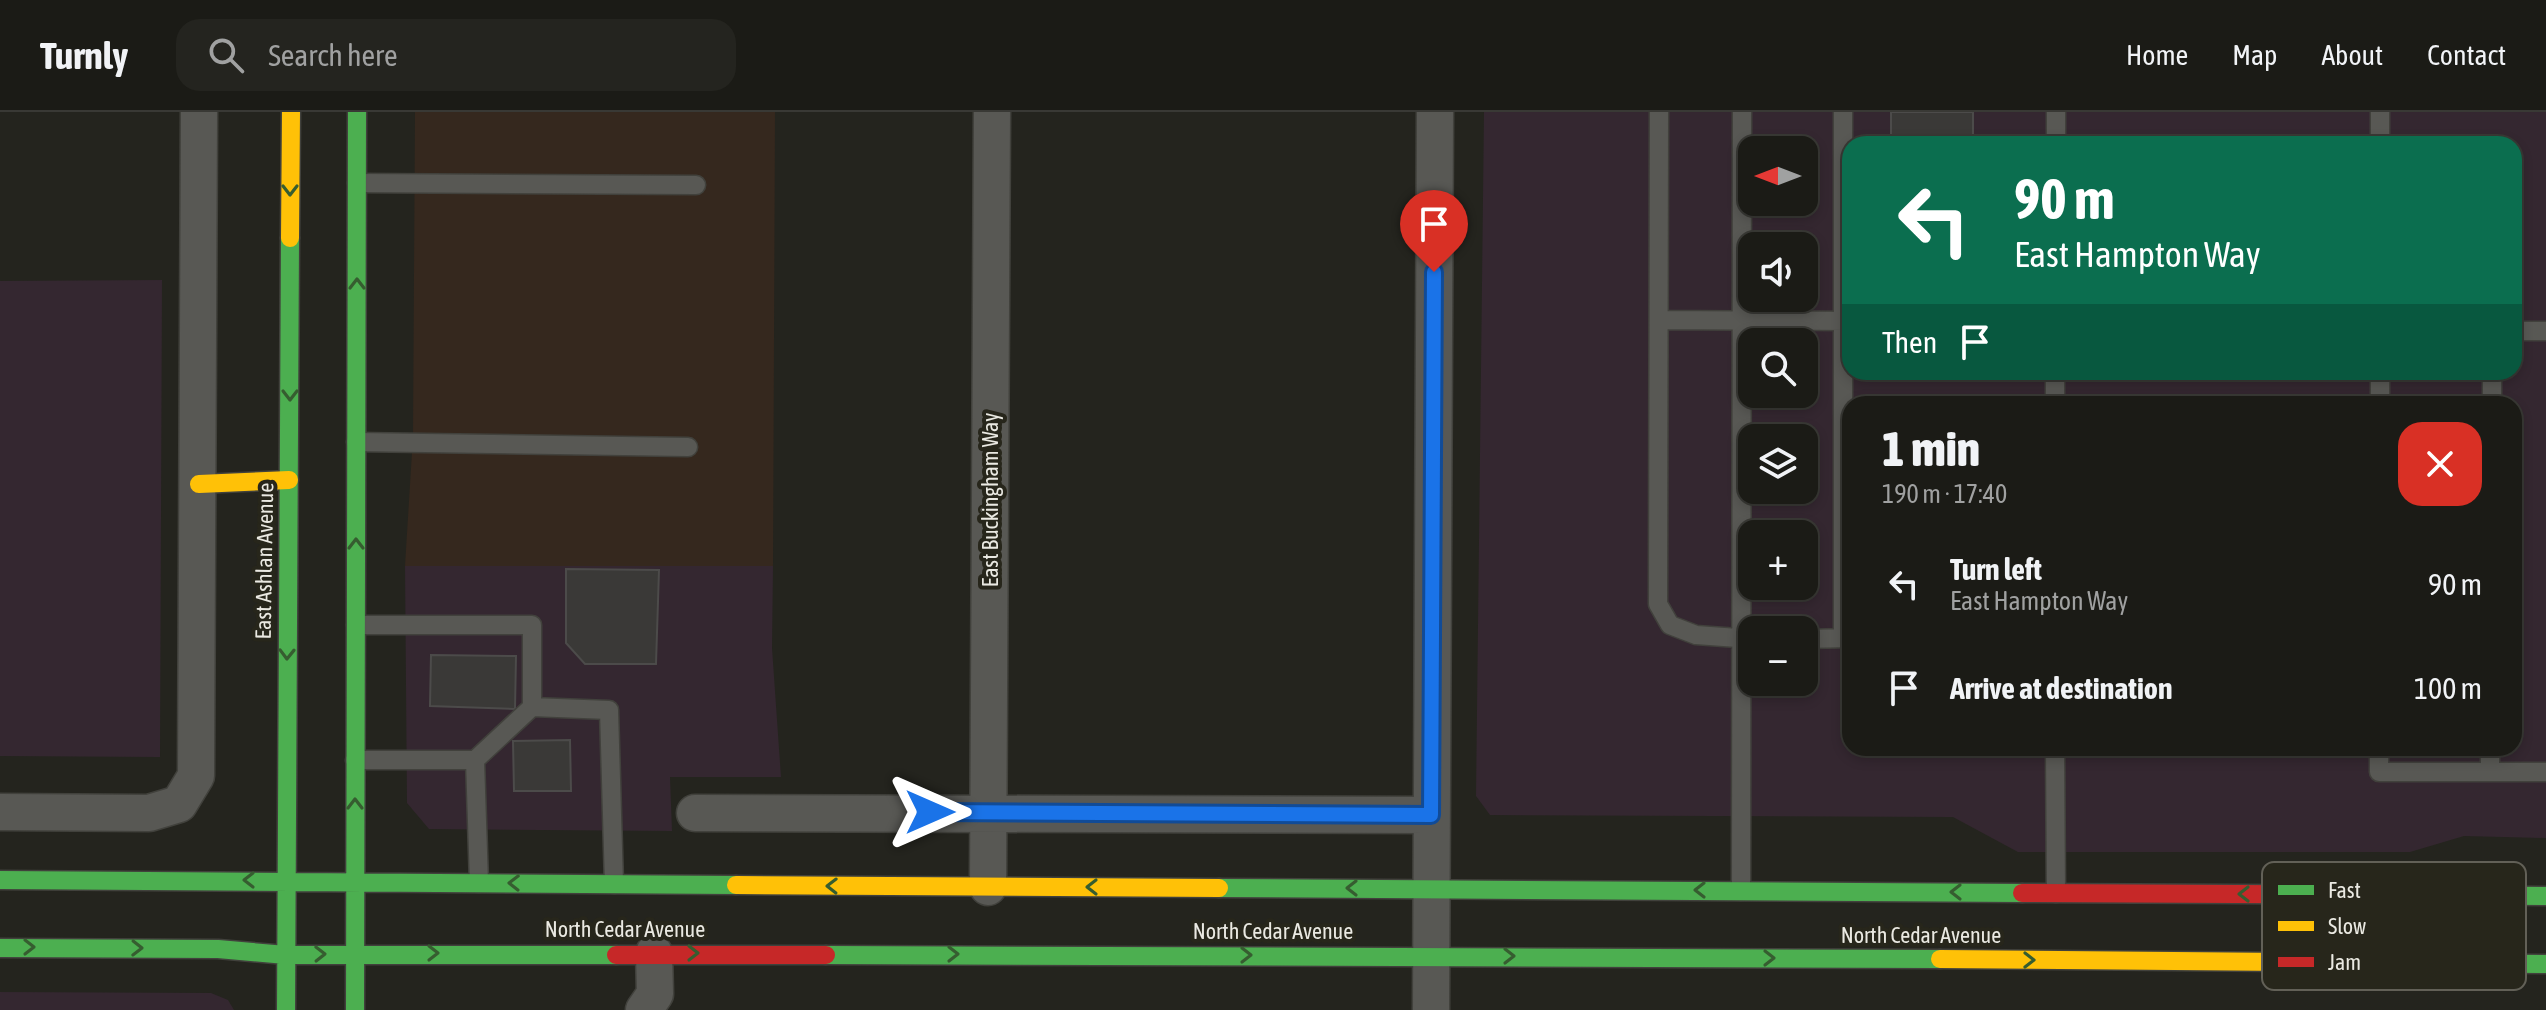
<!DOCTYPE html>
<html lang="en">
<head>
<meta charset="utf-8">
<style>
  :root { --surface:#1b1b16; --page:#24241f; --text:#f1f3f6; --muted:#a0a1a1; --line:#393935 }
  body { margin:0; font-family:"Asap Condensed",sans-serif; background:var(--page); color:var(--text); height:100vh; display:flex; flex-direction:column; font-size:30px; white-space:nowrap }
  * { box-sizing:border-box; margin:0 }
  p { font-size:26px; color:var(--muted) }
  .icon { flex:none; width:44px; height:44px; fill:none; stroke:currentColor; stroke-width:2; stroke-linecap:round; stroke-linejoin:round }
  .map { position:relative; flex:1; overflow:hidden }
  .drawer { position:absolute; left:1842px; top:284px; width:680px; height:360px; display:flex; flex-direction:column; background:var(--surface); border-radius:24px; box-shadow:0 4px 12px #0003,0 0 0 2px var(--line) }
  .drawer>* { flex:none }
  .guide { position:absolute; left:1842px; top:24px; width:680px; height:244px; border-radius:24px; box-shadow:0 4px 12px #0003,0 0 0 2px var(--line); background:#0b6e4f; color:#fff; overflow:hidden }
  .needle { width:52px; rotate:270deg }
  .controls { position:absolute; left:1738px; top:24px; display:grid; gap:16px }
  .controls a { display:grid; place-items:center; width:80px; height:80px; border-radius:16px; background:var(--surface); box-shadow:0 4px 12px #0003,0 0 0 2px var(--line); font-size:40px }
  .pin { position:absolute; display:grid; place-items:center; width:68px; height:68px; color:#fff; margin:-82px -34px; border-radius:50% 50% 50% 0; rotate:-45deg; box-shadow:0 0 8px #0007 }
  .pin .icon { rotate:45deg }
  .me { position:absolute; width:88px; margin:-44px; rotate:90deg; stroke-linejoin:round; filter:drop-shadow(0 0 6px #0008) }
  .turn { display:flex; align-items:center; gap:28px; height:168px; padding:0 40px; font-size:36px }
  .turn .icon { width:104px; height:104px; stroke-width:2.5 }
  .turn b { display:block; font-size:56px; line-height:68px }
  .then { display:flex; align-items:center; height:76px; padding:0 40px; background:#0003; gap:16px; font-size:30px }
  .round { display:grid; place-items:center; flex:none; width:84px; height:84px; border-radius:24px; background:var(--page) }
  .head { display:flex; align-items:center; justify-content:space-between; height:136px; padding:0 40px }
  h1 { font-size:48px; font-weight:800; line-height:60px }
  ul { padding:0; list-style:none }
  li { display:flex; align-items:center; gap:24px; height:104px; padding:0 40px }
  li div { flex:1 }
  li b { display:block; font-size:30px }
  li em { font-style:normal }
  header { display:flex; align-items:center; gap:48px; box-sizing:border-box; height:112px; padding:0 40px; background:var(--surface); border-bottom:2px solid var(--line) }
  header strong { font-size:38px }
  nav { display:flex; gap:44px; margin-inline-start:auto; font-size:28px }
  .search { width:560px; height:72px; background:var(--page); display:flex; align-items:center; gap:20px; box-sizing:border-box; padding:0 28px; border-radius:24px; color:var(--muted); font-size:30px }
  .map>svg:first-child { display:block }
</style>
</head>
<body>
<header>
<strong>Turnly</strong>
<div class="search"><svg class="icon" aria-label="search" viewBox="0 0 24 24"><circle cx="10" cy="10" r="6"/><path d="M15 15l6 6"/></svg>Search here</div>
<nav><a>Home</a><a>Map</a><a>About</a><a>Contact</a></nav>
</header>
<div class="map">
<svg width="2546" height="898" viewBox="0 0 2546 898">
  <rect width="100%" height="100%" fill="#24241e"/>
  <!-- commercial -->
  <path fill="#342730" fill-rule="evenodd" d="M1484,0h1062v726l-82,-2 -54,16h-392l-65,-35 -463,-2 -14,-19zM1850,32h664v228h-664zM1752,38h52v52h-52zM1752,134h52v52h-52zM1752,230h52v52h-52zM1850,292h664v344h-664zM1752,326h52v52h-52zM1752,422h52v52h-52zM1752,518h52v52h-52z
    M162,168l-2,477 -160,-1v-475z
    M405,454h368l-1,82 9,129h-111l2,54 -243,-2 -22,-26z
    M0,880l211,1 17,7 6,10h-234z"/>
  <!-- industrial -->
  <path fill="#35281e" d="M415,0h360l-2,454h-368l8,-130z"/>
  <!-- building -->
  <path fill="#3a3937" stroke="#4c4b4a" stroke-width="2" d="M1891,0h82v32h-82z
    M566,457l93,1 -3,94h-71l-19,-21z
    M431,543l85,1 -1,53 -85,-3z
    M570,628l1,51h-57l-1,-50z"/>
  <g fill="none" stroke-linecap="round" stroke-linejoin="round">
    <defs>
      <path id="lane" d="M1659,0l-1,492 12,21 26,10 56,4
        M1843,0v526
        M2380,0v32
        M2056,32v-32
        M357,71l339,2
        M1659,208l191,1
        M2514,219h32
        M2055,292v-32
        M2380,292v-32
        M2492,292v-32
        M356,330l332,5
        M356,513h176v82l77,3 5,174
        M1804,527l46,-1
        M2055,636l1,145
        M2379,636v24h167
        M355,648h120l4,123
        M475,648l57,-53
        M2490,660v-24
        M1741,779l1,-779"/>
      <path id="street" d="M0,700l149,1 30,-9 17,-28 3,-664
        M695,701l736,2
        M988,775l4,-775
        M644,898l11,-16 -1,-41
        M1431,898l4,-898"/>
      <path id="fast" d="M0,768l736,5
        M1219,776l803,5
        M2432,783l114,1
        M0,836l218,1 68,6h330
        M826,843l1114,4
        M2296,850l250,2
        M286,898l4,-772
        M355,898l2,-898"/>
      <path id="slow" d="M290,126l1,-126
        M199,372l90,-4
        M736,773l483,3
        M1940,847l356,3"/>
      <path id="jam" d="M2022,781l410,2
        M616,843h210"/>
    </defs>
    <!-- lane casing -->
    <use href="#lane" stroke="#41413c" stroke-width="21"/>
    <!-- street casing -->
    <use href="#street" stroke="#41413c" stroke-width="39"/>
    <!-- fast casing -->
    <use href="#fast" stroke="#41413c" stroke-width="21"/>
    <!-- slow casing -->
    <use href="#slow" stroke="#41413c" stroke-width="21"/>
    <!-- jam casing -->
    <use href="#jam" stroke="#41413c" stroke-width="21"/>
    <!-- lane -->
    <use href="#lane" stroke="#585854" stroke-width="18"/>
    <!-- street -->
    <use href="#street" stroke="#585854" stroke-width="36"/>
    <!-- fast -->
    <use href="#fast" stroke="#4caf50" stroke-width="18"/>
    <!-- slow -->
    <use href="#slow" stroke="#ffc107" stroke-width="18"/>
    <!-- jam -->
    <use href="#jam" stroke="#c62828" stroke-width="18"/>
  </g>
  <!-- one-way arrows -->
  <defs><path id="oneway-chevron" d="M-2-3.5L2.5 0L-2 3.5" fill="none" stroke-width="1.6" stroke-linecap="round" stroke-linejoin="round" transform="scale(2)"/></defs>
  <g stroke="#365d30">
    <use href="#oneway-chevron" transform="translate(290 78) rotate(90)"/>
    <use href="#oneway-chevron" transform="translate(357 172) rotate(-90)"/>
    <use href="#oneway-chevron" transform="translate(290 283) rotate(90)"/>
    <use href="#oneway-chevron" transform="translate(356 432) rotate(-90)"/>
    <use href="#oneway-chevron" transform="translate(287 542) rotate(91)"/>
    <use href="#oneway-chevron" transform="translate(355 692) rotate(-90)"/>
    <use href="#oneway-chevron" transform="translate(249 768) rotate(-180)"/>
    <use href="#oneway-chevron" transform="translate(514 771) rotate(-179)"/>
    <use href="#oneway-chevron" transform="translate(832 774) rotate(-179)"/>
    <use href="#oneway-chevron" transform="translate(1092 775) rotate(-180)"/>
    <use href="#oneway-chevron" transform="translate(1352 776) rotate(-180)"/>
    <use href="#oneway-chevron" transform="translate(1700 778) rotate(-180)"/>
    <use href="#oneway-chevron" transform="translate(1956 780) rotate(-180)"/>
    <use href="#oneway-chevron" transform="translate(2244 782) rotate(-180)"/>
    <use href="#oneway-chevron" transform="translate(29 835)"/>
    <use href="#oneway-chevron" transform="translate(137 836) rotate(1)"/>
    <use href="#oneway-chevron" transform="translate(433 841)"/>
    <use href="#oneway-chevron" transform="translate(693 841)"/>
    <use href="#oneway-chevron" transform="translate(320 842) rotate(-1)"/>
    <use href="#oneway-chevron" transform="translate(953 842)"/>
    <use href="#oneway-chevron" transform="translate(1246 843)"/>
    <use href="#oneway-chevron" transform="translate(1509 844)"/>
    <use href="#oneway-chevron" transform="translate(1769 846)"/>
    <use href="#oneway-chevron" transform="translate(2029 848)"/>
  </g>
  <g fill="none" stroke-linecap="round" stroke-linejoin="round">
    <defs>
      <path id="route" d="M930,700l501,3 3,-543"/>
    </defs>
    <!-- route casing -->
    <use href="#route" stroke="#114b97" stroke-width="20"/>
    <!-- route -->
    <use href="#route" stroke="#1a73e8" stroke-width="14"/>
  </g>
  <g text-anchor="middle" stroke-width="8" stroke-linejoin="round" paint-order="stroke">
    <!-- street labels -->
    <g font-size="22" fill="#eae9e2" stroke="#27261b">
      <text transform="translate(990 388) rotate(-90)" y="8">East Buckingham Way</text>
      <text transform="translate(264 449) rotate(-89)" y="8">East Ashlan Avenue</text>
      <text x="625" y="825">North Cedar Avenue</text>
      <text x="1273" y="827">North Cedar Avenue</text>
      <text x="1921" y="831">North Cedar Avenue</text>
    </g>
  </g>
  <!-- legend -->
  <rect x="2262" y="750" width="264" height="128" rx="12" fill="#27261b" stroke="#626057" stroke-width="2"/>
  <rect x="2278" y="773" width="36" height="10" fill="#4caf50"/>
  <rect x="2278" y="809" width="36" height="10" fill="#ffc107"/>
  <rect x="2278" y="845" width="36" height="10" fill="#c62828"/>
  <g font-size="22" fill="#eae9e2">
    <text x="2328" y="786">Fast</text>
    <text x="2328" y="822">Slow</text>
    <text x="2328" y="858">Jam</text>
  </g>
</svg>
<div class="controls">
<a><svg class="needle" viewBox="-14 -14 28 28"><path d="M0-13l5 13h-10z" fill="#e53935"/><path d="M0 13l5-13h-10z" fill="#a0a1a1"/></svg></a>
<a><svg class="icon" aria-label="sound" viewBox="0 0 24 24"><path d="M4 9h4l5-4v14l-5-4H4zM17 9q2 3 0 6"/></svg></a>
<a><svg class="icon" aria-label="search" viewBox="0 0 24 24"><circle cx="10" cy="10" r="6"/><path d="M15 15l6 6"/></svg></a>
<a><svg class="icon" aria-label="layers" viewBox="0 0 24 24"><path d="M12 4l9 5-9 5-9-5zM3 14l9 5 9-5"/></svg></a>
<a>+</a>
<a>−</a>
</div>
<div class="pin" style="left:1434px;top:160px;background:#d93025"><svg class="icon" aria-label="arrive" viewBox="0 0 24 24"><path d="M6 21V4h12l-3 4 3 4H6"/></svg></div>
<svg class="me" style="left:930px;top:700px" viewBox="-20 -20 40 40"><path d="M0-17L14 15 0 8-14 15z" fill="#1a73e8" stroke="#fff" stroke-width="4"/></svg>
<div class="guide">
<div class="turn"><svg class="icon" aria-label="left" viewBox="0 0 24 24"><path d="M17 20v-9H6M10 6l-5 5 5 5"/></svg><div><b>90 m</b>East Hampton Way</div></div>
<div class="then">Then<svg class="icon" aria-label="arrive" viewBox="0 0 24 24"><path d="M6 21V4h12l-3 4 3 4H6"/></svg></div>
</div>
<section class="drawer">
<div class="head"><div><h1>1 min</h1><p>190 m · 17:40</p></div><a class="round" style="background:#d93025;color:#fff"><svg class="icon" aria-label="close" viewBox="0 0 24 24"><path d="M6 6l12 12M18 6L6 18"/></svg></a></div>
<ul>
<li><svg class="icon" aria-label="left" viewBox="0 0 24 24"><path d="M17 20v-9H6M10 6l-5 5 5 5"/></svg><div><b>Turn left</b><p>East Hampton Way</p></div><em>90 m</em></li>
<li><svg class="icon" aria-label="arrive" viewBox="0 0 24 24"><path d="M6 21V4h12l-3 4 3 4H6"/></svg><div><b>Arrive at destination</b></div><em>100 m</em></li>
</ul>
</section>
</div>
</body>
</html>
